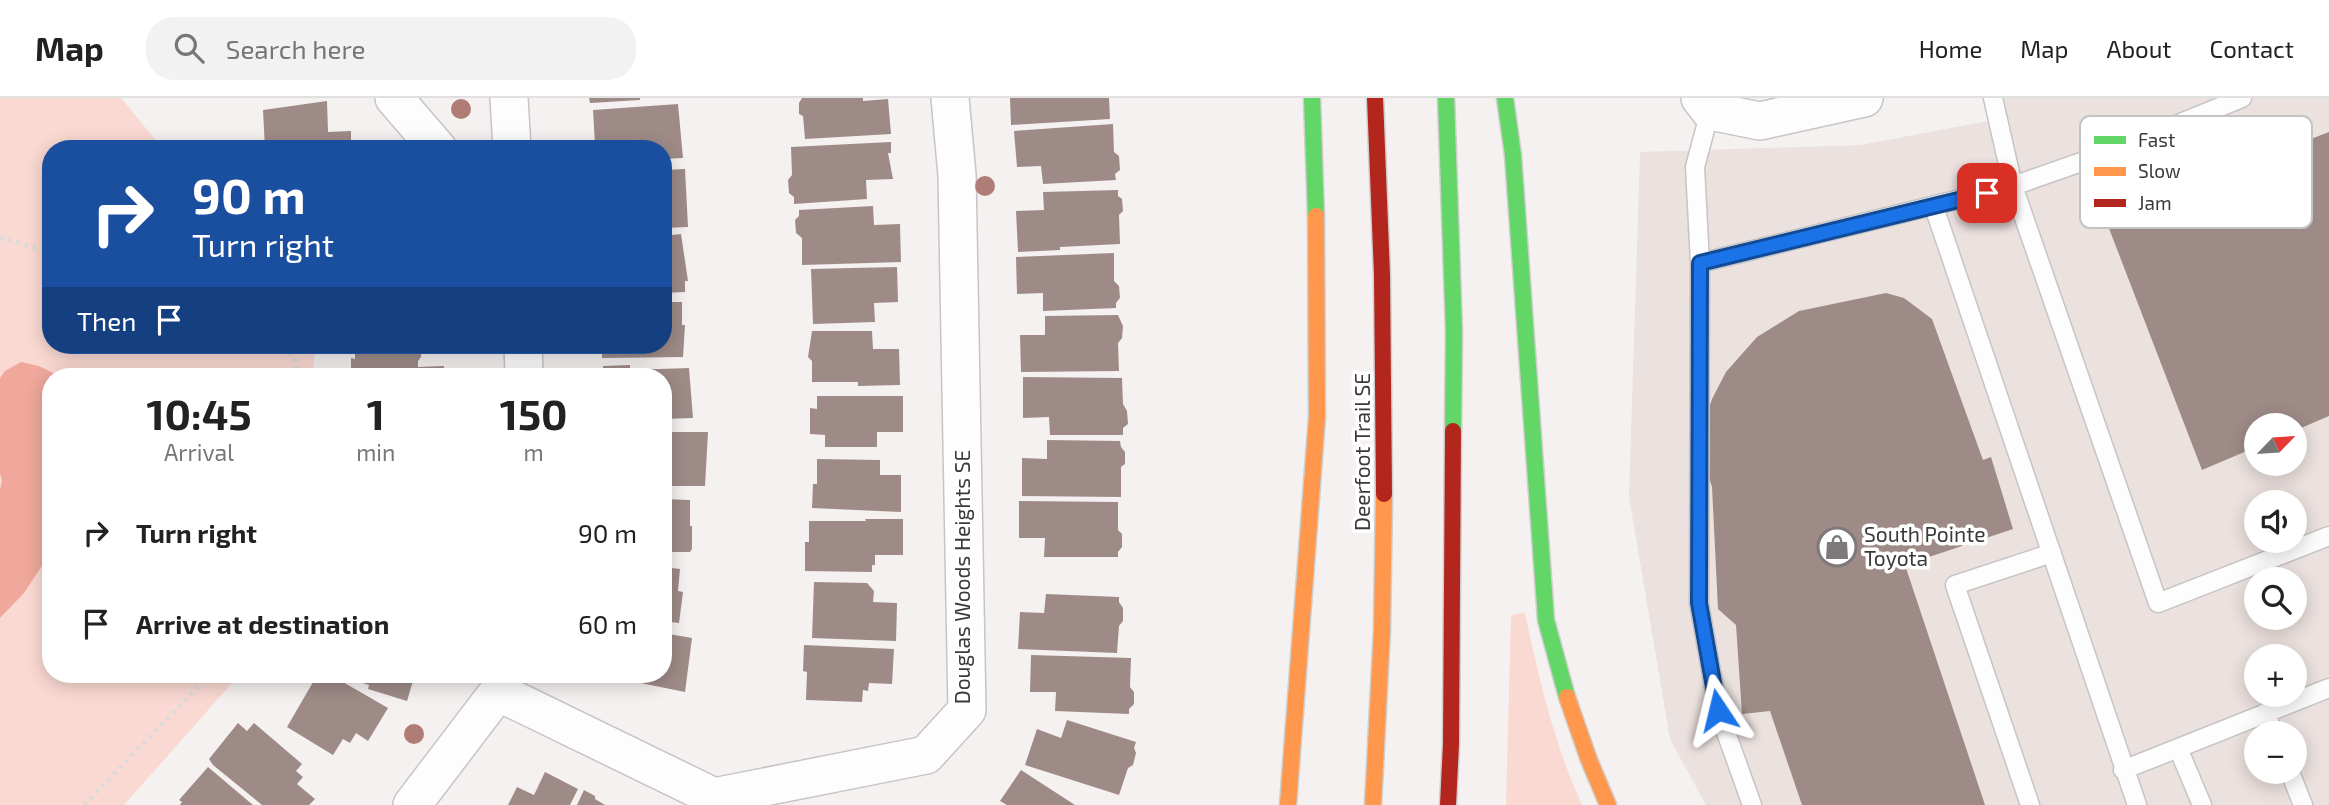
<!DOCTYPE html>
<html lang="en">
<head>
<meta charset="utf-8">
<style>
  :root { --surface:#fff; --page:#f2f2f2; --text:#222; --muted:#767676; --line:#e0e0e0 }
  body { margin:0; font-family:"Exo 2",sans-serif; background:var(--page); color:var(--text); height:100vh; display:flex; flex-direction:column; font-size:26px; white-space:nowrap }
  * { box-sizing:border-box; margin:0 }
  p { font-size:23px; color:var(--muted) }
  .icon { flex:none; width:38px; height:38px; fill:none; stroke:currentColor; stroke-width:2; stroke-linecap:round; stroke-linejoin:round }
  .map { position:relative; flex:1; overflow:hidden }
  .side { position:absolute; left:42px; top:270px; width:630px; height:315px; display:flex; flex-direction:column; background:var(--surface); border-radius:28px; box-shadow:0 4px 18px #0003 }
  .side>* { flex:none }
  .top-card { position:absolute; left:42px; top:42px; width:630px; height:214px; border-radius:28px; box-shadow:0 4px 18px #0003; background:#1a4fa0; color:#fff; overflow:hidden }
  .needle { width:46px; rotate:65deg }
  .controls { position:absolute; left:2244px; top:315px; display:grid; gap:14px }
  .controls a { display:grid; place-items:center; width:63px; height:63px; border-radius:50%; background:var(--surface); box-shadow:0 4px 18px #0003; font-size:35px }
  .pin { position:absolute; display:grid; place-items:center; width:60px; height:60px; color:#fff; margin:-30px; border-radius:14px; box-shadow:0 4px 10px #0006 }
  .me { position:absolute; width:77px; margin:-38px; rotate:350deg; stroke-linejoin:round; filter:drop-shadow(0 0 5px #0008) }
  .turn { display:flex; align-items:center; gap:24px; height:147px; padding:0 35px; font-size:32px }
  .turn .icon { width:91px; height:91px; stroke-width:2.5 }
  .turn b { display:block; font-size:49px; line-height:60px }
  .then { display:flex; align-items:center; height:66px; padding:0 35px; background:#0003; gap:14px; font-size:26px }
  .eta { display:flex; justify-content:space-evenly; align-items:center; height:119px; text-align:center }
  .eta b { font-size:42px; font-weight:700; line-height:49px }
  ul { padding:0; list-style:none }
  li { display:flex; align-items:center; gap:21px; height:91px; padding:0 35px }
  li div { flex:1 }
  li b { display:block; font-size:26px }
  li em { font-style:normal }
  header { display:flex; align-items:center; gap:42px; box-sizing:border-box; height:98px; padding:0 35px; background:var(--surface); border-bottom:2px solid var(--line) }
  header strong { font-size:33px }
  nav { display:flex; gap:38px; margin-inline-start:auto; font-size:24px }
  .search { width:490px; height:63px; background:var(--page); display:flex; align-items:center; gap:18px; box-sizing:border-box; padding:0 24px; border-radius:28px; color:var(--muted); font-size:26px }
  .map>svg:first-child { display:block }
</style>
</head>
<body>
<header>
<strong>Map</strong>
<div class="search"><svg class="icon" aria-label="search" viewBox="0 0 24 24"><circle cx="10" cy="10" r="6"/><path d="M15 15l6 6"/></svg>Search here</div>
<nav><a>Home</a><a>Map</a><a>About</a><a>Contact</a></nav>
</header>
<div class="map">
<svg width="2329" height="707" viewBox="0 0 2329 707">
  <rect width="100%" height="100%" fill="#f5f1f0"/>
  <!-- built -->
  <path fill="#ebe1df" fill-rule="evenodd" d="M1986,0h343v707h-623l-36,-66 -41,-242 11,-345 221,-7 132,-25zM2256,327h38v39h-38zM2256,404h38v39h-38zM2256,481h38v39h-38zM2256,558h38v39h-38zM2256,635h38v39h-38z"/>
  <!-- green -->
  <path fill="#fad9d2" d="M0,0h121l42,51h-112v196h264l-2,31h-262v298h189l-116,131h-124z
    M1525,515c14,66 29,131 57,192h-76l5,-190z"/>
  <!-- water -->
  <path fill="#efa89b" d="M21,264l18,4 20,10h-8v176l-27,41 -24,25v-128l2,-10 -2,-6v-96l5,-7z"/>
  <!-- building -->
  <path fill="#9e8b88" d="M589,0h51v2l-50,3z
    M802,0h61v3l25,-2 3,35 -86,5 -2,-23 -4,-2v-11z
    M1010,0h99l1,21 -99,6z
    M327,3l1,31 23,-1v18h-86l-2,-39z
    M678,6l5,54 -20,1v-10h-42v-6l-26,2 -2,-35z
    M1113,26l1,28 5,4 1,14 -5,4 1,6 -73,4 -2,-18 -24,1 -3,-36z
    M2329,34v284l-35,15v-6h-38v22l-54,23 -97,-252z
    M891,44v11h-3l5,26 -27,1 1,19 -73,5v-7l-5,-4 -1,-13 4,-5 -1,-28z
    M685,71l3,58 -25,1v-58z
    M1118,92v6l4,3 1,12 -4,4 1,29 -60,3v3l-42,2 -2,-41 28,-1 -1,-18z
    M873,108l1,19 26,-1 1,38 -99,3v-27l-6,-5 -1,-13 4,-4v-6z
    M681,136l7,47h-3v11l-22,1v-57z
    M1114,155v28l5,5 1,12 -4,5v5l-73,3v-18l-26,1 -1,-37z
    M897,169l1,35 -24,1 1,19 -62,2 -2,-55z
    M1886,195l18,5 28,21 51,141 8,-3 22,72 -108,36 80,240h-183l-32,-94 -28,3 -6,-89 -18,-16 -6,-122 -7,-22 -1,-42 8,-24 14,-27 31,-35 42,-26z
    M663,204h19v23h3l-2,32 -81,1v-13h61z
    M1118,217l5,11 -1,12 -4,5 1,28 -98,1 -1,-37h25v-19z
    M812,233h60l1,18h26l1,36 -42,1v-4h-46v-21l-4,-4z
    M355,247h63l3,2v10l-3,4v6l26,-1v10h-93v-18l4,1z
    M630,267v5l59,-2 4,50 -30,1v-43h-59l-1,-10z
    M1023,279l99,1 1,26 4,7 1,13 -5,4v7h-73l-1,-18 -26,1z
    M817,298h86v36h-26v15h-52v-12l-15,-1v-26l7,1z
    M663,334h45l-3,54h-42z
    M1047,342l73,1 1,6 4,5v12l-4,3v30l-99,-1v-38l25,1z
    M817,361l63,1v15h21v37l-89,-4 1,-24h4z
    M663,401l27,1v26h2v23l-2,3h-27z
    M1019,403l99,1v28l4,4v13l-4,5v5h-74l1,-19h-26z
    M865,421h38v36h-28v10h-3v7l-67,-1v-29h4v-21h57z
    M663,469l17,2 -2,22 5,1 -4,31 -16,-2z
    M814,484l53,1 7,8 -1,11 24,1 -1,38 -84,-3z
    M1046,496l73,3v5l4,6v13l-4,5 -2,27 -99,-4 2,-37 24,1z
    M663,535l29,5 -7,54 -74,-15 1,-3h51z
    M804,547l90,4 -2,35 -23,-1 -1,8 -5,-1 -1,12 -56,-2 1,-28 -4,-1z
    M1031,557l100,3 -1,29 4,5v12l-5,5v5l-74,-3 1,-19h-26z
    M323,576h6l59,34 -20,33 -12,-8 -6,10 -7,-4 -10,16 -46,-28 29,-50 3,2z
    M355,576h60l-8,27 -39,-12 1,-4 -16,-5z
    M1067,622l69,22 -2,6 2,5 -3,12 -5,3 -9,27 -94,-30 12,-36 24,9z
    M238,625l9,8 7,-8 48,41 -6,7 7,6 -6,7 18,15 -6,6h-47l-49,-40 -4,-6z
    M208,669l45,38h-73l2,-3 -3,-2z
    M1021,672l54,35h-68l-7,-4z
    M545,674l33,17 -8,16h-62l9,-18 17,8z
    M584,692l11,6v3l10,6h-28z"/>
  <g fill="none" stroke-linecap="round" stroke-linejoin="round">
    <defs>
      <path id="lane" d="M1993,0l20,88 145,417 171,-67
        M1710,13l-15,56 5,96 -1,340 19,107 34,95
        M1934,109l203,598
        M1700,165l313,-77 94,-33 135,-55
        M2265,615l9,20
        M2178,650l24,57
        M2123,672l206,-82
        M2290,674l13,33
        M2030,707l-75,-220 97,-32"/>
      <path id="street" d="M394,0l44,51
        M509,0l3,51
        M1700,0l10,13 50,10 104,-23
        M523,247l1,31
        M498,594l216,105 212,-42 41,-45 -10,-535 -7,-77
        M412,707l86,-113 5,-18"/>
      <path id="fast" d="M1312,0l4,118
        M1446,0l8,234 -1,99
        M1505,0l8,57 33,465 21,77"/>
      <path id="slow" d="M1567,599l22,63 19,45
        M1288,707l29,-388 -1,-201
        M1373,707l9,-176 2,-135"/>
      <path id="jam" d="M1375,0l7,177 2,219
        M1448,707l3,-61 2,-313"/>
    </defs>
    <!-- lane casing -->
    <use href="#lane" stroke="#c7c4c4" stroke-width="21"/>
    <!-- street casing -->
    <use href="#street" stroke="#c7c4c4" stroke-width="40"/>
    <!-- fast casing -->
    <use href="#fast" stroke="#d0cfce" stroke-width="19"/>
    <!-- slow casing -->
    <use href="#slow" stroke="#d0cfce" stroke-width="19"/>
    <!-- jam casing -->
    <use href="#jam" stroke="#d0cfce" stroke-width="19"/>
    <!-- path -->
    <path stroke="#dcdbdb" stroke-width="4.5" stroke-dasharray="3.5 5" stroke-linecap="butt" d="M0,139l51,16
      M284,247l12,16v15
      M84,707l126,-131"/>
    <!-- lane -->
    <use href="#lane" stroke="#fefdfd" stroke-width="18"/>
    <!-- street -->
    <use href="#street" stroke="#fefdfd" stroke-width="37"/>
    <!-- fast -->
    <use href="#fast" stroke="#63d668" stroke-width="16"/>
    <!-- slow -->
    <use href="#slow" stroke="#ff974d" stroke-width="16"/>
    <!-- jam -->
    <use href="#jam" stroke="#b3261e" stroke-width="16"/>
  </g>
  <!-- trees -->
  <g fill="#af7d75">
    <circle cx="461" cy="11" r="10"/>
    <circle cx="985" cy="88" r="10"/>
    <circle cx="414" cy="636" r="10"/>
  </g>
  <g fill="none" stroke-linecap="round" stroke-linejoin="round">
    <defs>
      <path id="route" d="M1718,612l-19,-107 1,-340 287,-70"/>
    </defs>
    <!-- route casing -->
    <use href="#route" stroke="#114b97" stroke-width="18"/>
    <!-- route -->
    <use href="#route" stroke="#1a73e8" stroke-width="12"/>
  </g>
  <!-- icons -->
  <defs>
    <symbol id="shop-ring" viewBox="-11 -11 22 22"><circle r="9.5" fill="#fff" stroke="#7d7979" stroke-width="1.5"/><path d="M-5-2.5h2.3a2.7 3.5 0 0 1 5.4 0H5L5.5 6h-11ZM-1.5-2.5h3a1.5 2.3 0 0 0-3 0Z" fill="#7d7979"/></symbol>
  </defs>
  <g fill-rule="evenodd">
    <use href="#shop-ring" x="1815" y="427" width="44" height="44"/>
  </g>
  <g text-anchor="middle" stroke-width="7" stroke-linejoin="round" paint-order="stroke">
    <!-- street labels -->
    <g font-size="21" fill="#3c3939" stroke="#fff">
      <text transform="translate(1363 354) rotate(-90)" y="7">Deerfoot Trail SE</text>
      <text transform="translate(963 479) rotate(-90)" y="7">Douglas Woods Heights SE</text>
    </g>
    <!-- poi labels -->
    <g font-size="21" fill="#3c3939" stroke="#fff" text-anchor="start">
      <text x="1864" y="444">South Pointe<tspan x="1864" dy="24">Toyota</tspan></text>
    </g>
  </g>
  <!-- legend -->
  <rect x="2080" y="18" width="232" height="112" rx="10" fill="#fff" stroke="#c4c4c4" stroke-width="2"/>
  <rect x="2094" y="38" width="32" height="8" fill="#63d668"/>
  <rect x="2094" y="69" width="32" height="9" fill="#ff974d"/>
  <rect x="2094" y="101" width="32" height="8" fill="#b3261e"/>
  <g font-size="19" fill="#3c3939">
    <text x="2138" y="49">Fast</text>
    <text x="2138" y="80">Slow</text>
    <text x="2138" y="112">Jam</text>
  </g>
</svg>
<div class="controls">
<a><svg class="needle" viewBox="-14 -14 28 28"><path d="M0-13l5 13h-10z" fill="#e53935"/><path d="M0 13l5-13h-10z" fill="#767676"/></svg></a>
<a><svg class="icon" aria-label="sound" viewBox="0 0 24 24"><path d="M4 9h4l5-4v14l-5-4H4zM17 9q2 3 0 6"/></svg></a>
<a><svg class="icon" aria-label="search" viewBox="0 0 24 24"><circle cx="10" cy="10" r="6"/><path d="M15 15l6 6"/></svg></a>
<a>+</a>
<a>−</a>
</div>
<div class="pin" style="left:1987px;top:95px;background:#d93025"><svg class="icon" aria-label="arrive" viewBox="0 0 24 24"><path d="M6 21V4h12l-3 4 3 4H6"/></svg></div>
<svg class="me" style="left:1718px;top:612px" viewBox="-20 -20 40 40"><path d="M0-17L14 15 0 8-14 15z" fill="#1a73e8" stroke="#fff" stroke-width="4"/></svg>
<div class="top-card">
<div class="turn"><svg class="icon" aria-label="right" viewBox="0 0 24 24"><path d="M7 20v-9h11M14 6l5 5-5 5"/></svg><div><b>90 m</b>Turn right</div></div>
<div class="then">Then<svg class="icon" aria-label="arrive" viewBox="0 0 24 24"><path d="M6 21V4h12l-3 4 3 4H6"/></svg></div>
</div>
<section class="side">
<div class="eta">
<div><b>10:45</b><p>Arrival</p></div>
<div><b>1</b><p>min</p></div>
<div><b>150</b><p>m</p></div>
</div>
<ul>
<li><svg class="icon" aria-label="right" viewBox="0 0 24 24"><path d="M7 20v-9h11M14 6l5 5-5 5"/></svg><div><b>Turn right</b></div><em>90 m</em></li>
<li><svg class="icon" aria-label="arrive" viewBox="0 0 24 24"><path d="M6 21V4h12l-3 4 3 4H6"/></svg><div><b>Arrive at destination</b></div><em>60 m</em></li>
</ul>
</section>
</div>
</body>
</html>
